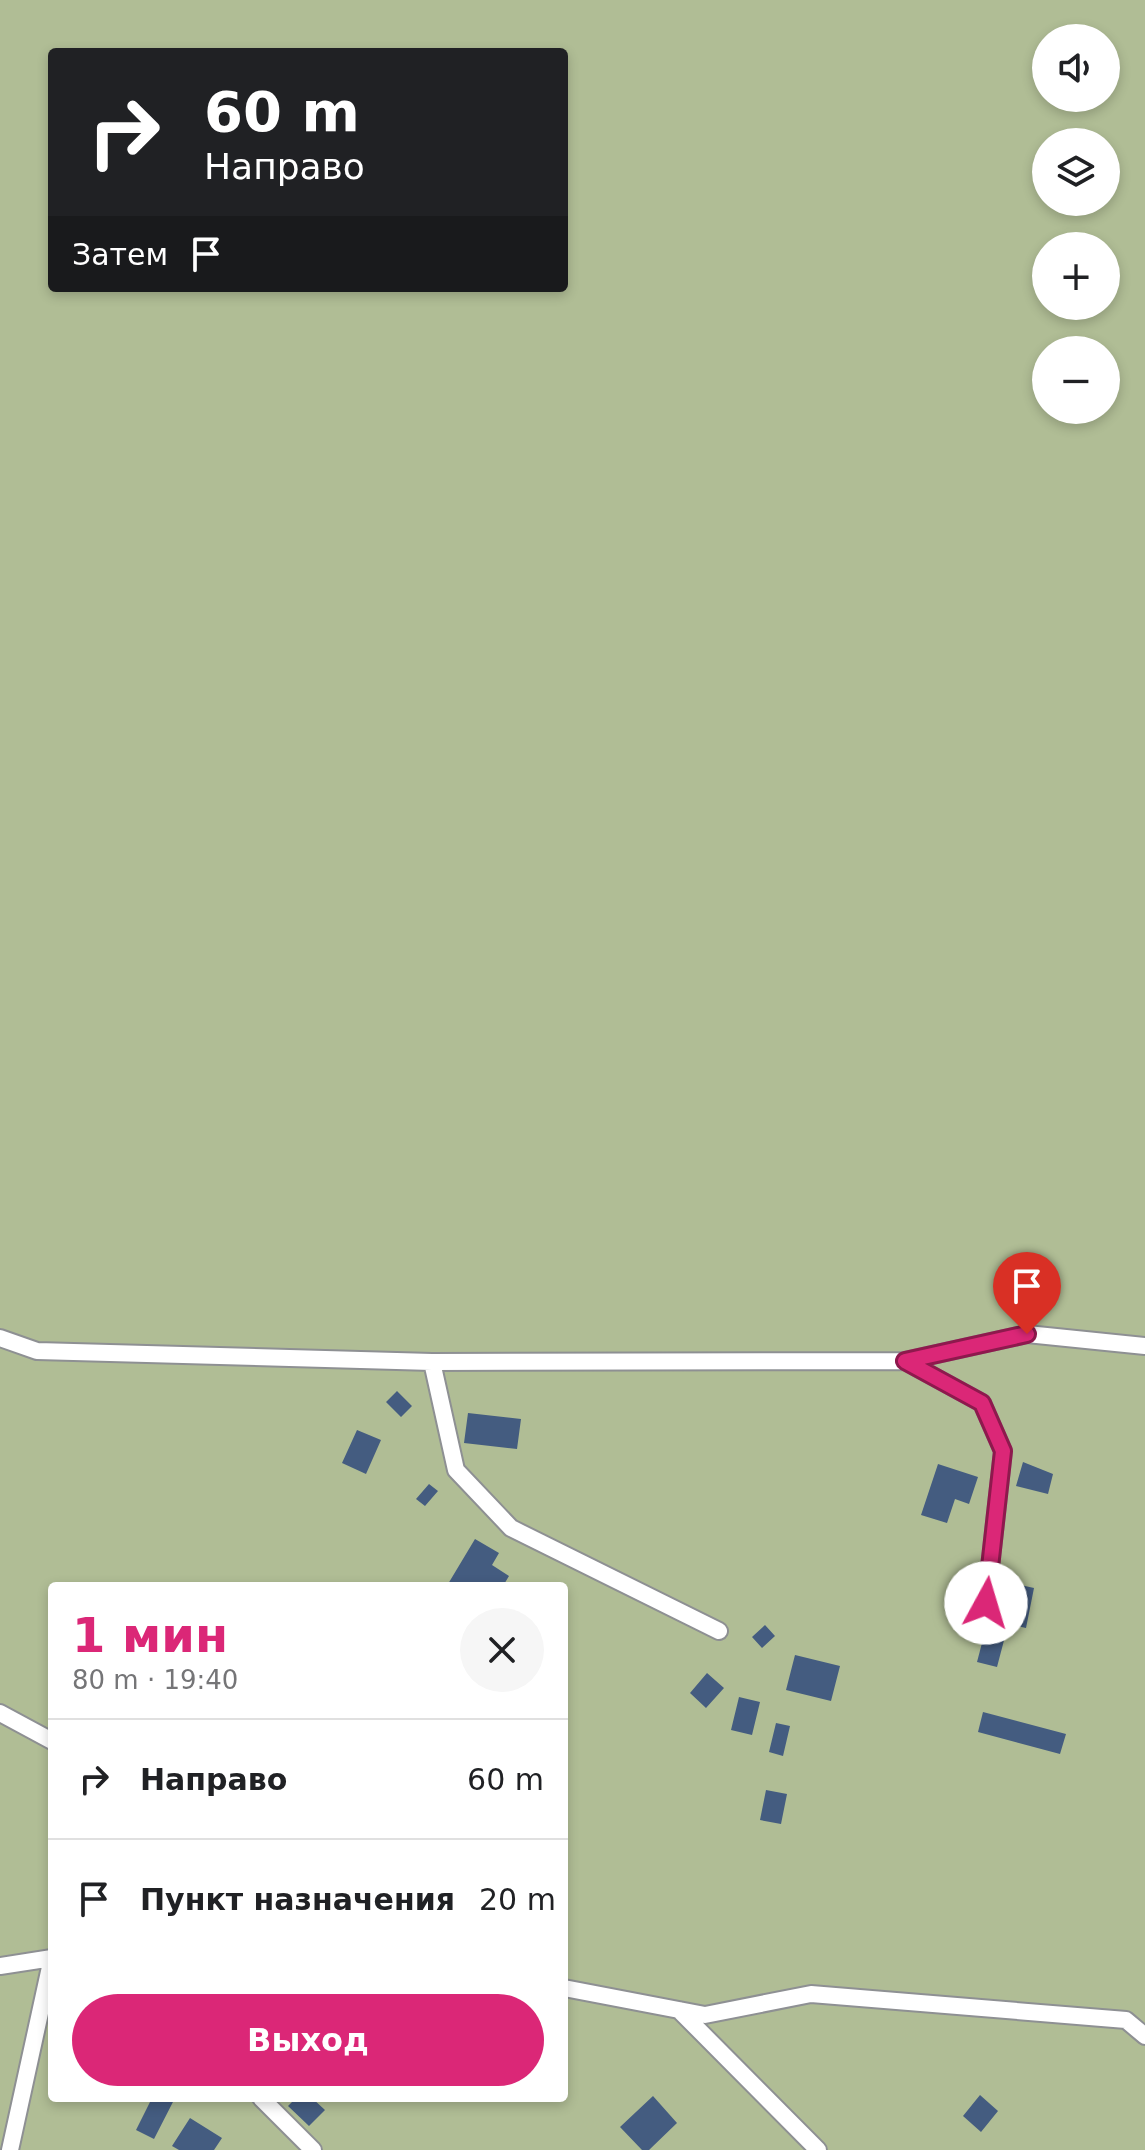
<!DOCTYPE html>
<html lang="ru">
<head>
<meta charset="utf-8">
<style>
  :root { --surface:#fff; --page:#f6f6f6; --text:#202124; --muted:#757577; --line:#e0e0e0; --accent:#db2777 }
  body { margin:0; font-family:"DejaVu Sans",sans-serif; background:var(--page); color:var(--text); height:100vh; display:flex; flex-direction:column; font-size:30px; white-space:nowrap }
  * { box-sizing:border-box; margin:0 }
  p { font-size:26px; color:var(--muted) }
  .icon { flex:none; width:44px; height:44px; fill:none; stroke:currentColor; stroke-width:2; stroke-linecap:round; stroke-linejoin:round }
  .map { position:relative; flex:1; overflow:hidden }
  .sheet { position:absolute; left:48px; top:1582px; width:520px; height:520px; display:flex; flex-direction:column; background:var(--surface); border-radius:8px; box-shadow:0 4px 12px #0003 }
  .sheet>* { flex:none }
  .hud { position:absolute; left:48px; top:48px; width:520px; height:244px; border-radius:8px; box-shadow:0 4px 12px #0003; background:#202124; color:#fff; overflow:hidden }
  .fabs { position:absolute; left:1032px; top:24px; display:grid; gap:16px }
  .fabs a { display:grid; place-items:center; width:88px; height:88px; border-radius:50%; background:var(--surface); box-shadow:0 4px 12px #0003; font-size:40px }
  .pin { position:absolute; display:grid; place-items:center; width:68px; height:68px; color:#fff; margin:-82px -34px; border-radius:50% 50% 50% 0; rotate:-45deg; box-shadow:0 0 8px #0007 }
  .pin .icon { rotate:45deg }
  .me { position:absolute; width:88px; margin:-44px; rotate:6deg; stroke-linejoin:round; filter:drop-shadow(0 0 6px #0008) }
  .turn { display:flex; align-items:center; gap:28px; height:168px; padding:0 24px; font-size:36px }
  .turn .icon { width:104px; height:104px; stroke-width:2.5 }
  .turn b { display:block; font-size:56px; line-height:68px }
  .then { display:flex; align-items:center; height:76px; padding:0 24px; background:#0003; gap:16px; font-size:30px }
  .round { display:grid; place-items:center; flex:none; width:84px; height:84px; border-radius:42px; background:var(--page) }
  .summary { display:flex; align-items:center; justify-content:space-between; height:136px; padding:0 24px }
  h1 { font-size:48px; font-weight:700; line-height:60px; color:var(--accent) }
  .primary-button { display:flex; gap:16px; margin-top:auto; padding:16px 24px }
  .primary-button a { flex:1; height:92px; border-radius:48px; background:var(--accent); color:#fff; font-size:32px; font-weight:700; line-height:92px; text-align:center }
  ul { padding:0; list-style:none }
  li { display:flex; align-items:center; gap:24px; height:120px; padding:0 24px; border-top:2px solid var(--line) }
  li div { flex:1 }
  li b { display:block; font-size:30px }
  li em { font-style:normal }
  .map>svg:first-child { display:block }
</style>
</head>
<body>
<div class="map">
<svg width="1145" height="2150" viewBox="0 0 1145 2150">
  <rect width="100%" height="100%" fill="#e6e9ec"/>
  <!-- green -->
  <path fill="#b0bd95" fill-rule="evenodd" d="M0,0h1145v2150h-1145zM1046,38h60v60h-60zM52,52h512v236h-512zM1046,142h60v60h-60zM1046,246h60v60h-60zM1046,350h60v60h-60zM52,1586h512v512h-512z"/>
  <!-- building -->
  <path fill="#445c80" d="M397,1391l15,15 -11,11 -15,-15z
    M468,1413l53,6 -4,30 -53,-6z
    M357,1430l24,10 -15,34 -24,-11z
    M1023,1462l30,12 -5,20 -32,-8z
    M938,1464l40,13 -9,27 -14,-5 -8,24 -26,-8z
    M429,1484l9,7 -13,15 -9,-7z
    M475,1539l24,14 -7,12 17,11 -6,10 -55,-2z
    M1007,1582l27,6 -8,40 -28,-6z
    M987,1624l20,5 -10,38 -20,-5z
    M765,1625l10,11 -13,12 -10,-11z
    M795,1655l45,11 -9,35 -45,-11z
    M707,1673l17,15 -18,20 -16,-15z
    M739,1697l21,5 -8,33 -21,-5z
    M983,1712l83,22 -6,20 -82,-22z
    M776,1723l14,3 -7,30 -14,-4z
    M766,1790l21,4 -6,30 -21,-4z
    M980,2095l18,16 -17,21 -18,-16z
    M653,2096l24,27 -28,27h-7l-22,-23z
    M152,2098h23l-21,41 -18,-9z
    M296,2098h16l13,12 -16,16 -21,-20z
    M190,2118l32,20 -8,12h-35l-7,-4z"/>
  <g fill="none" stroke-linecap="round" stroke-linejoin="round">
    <defs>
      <path id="lane" d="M0,1338l37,13 395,11 24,108 55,58 208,103
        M905,1361l122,-27 118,12
        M432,1362l473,-1 77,42 21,48 -17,152
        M0,1713l52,28
        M0,1966l52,-8
        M564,1988l141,27 106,-21 315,26 19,16
        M679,2010l139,140
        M261,2098l52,52
        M10,2150l42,-192"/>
    </defs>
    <!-- lane casing -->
    <use href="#lane" stroke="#8e9093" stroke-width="20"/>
    <!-- lane -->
    <use href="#lane" stroke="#fff" stroke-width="16"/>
  </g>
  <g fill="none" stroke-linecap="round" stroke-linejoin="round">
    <defs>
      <path id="route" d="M986,1603l17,-152 -21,-48 -77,-42 122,-27"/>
    </defs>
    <!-- route casing -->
    <use href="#route" stroke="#8e194d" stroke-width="20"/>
    <!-- route -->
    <use href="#route" stroke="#db2777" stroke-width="14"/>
  </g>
</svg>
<div class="fabs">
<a><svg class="icon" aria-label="sound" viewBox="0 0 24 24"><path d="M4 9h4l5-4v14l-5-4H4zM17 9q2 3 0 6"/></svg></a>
<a><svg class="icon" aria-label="layers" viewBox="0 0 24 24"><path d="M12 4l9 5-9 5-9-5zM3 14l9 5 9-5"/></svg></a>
<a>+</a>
<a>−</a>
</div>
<div class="pin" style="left:1027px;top:1334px;background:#d93025"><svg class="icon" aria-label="arrive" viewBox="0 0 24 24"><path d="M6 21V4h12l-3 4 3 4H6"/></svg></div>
<svg class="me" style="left:986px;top:1603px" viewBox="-20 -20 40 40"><circle r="19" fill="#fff"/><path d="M0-13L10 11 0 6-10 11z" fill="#db2777"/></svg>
<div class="hud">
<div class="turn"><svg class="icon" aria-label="right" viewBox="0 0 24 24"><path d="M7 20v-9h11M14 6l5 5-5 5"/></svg><div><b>60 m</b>Направо</div></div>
<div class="then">Затем<svg class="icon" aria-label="arrive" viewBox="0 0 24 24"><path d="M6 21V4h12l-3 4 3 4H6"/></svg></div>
</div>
<section class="sheet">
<div class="summary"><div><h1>1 мин</h1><p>80 m · 19:40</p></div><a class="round"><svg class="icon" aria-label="close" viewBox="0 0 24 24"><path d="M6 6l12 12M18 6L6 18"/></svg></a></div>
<ul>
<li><svg class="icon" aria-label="right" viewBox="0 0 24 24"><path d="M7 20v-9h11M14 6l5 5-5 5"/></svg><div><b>Направо</b></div><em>60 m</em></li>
<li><svg class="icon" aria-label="arrive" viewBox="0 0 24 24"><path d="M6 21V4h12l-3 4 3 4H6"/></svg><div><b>Пункт назначения</b></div><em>20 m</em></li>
</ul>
<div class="primary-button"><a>Выход</a></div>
</section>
</div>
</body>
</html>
